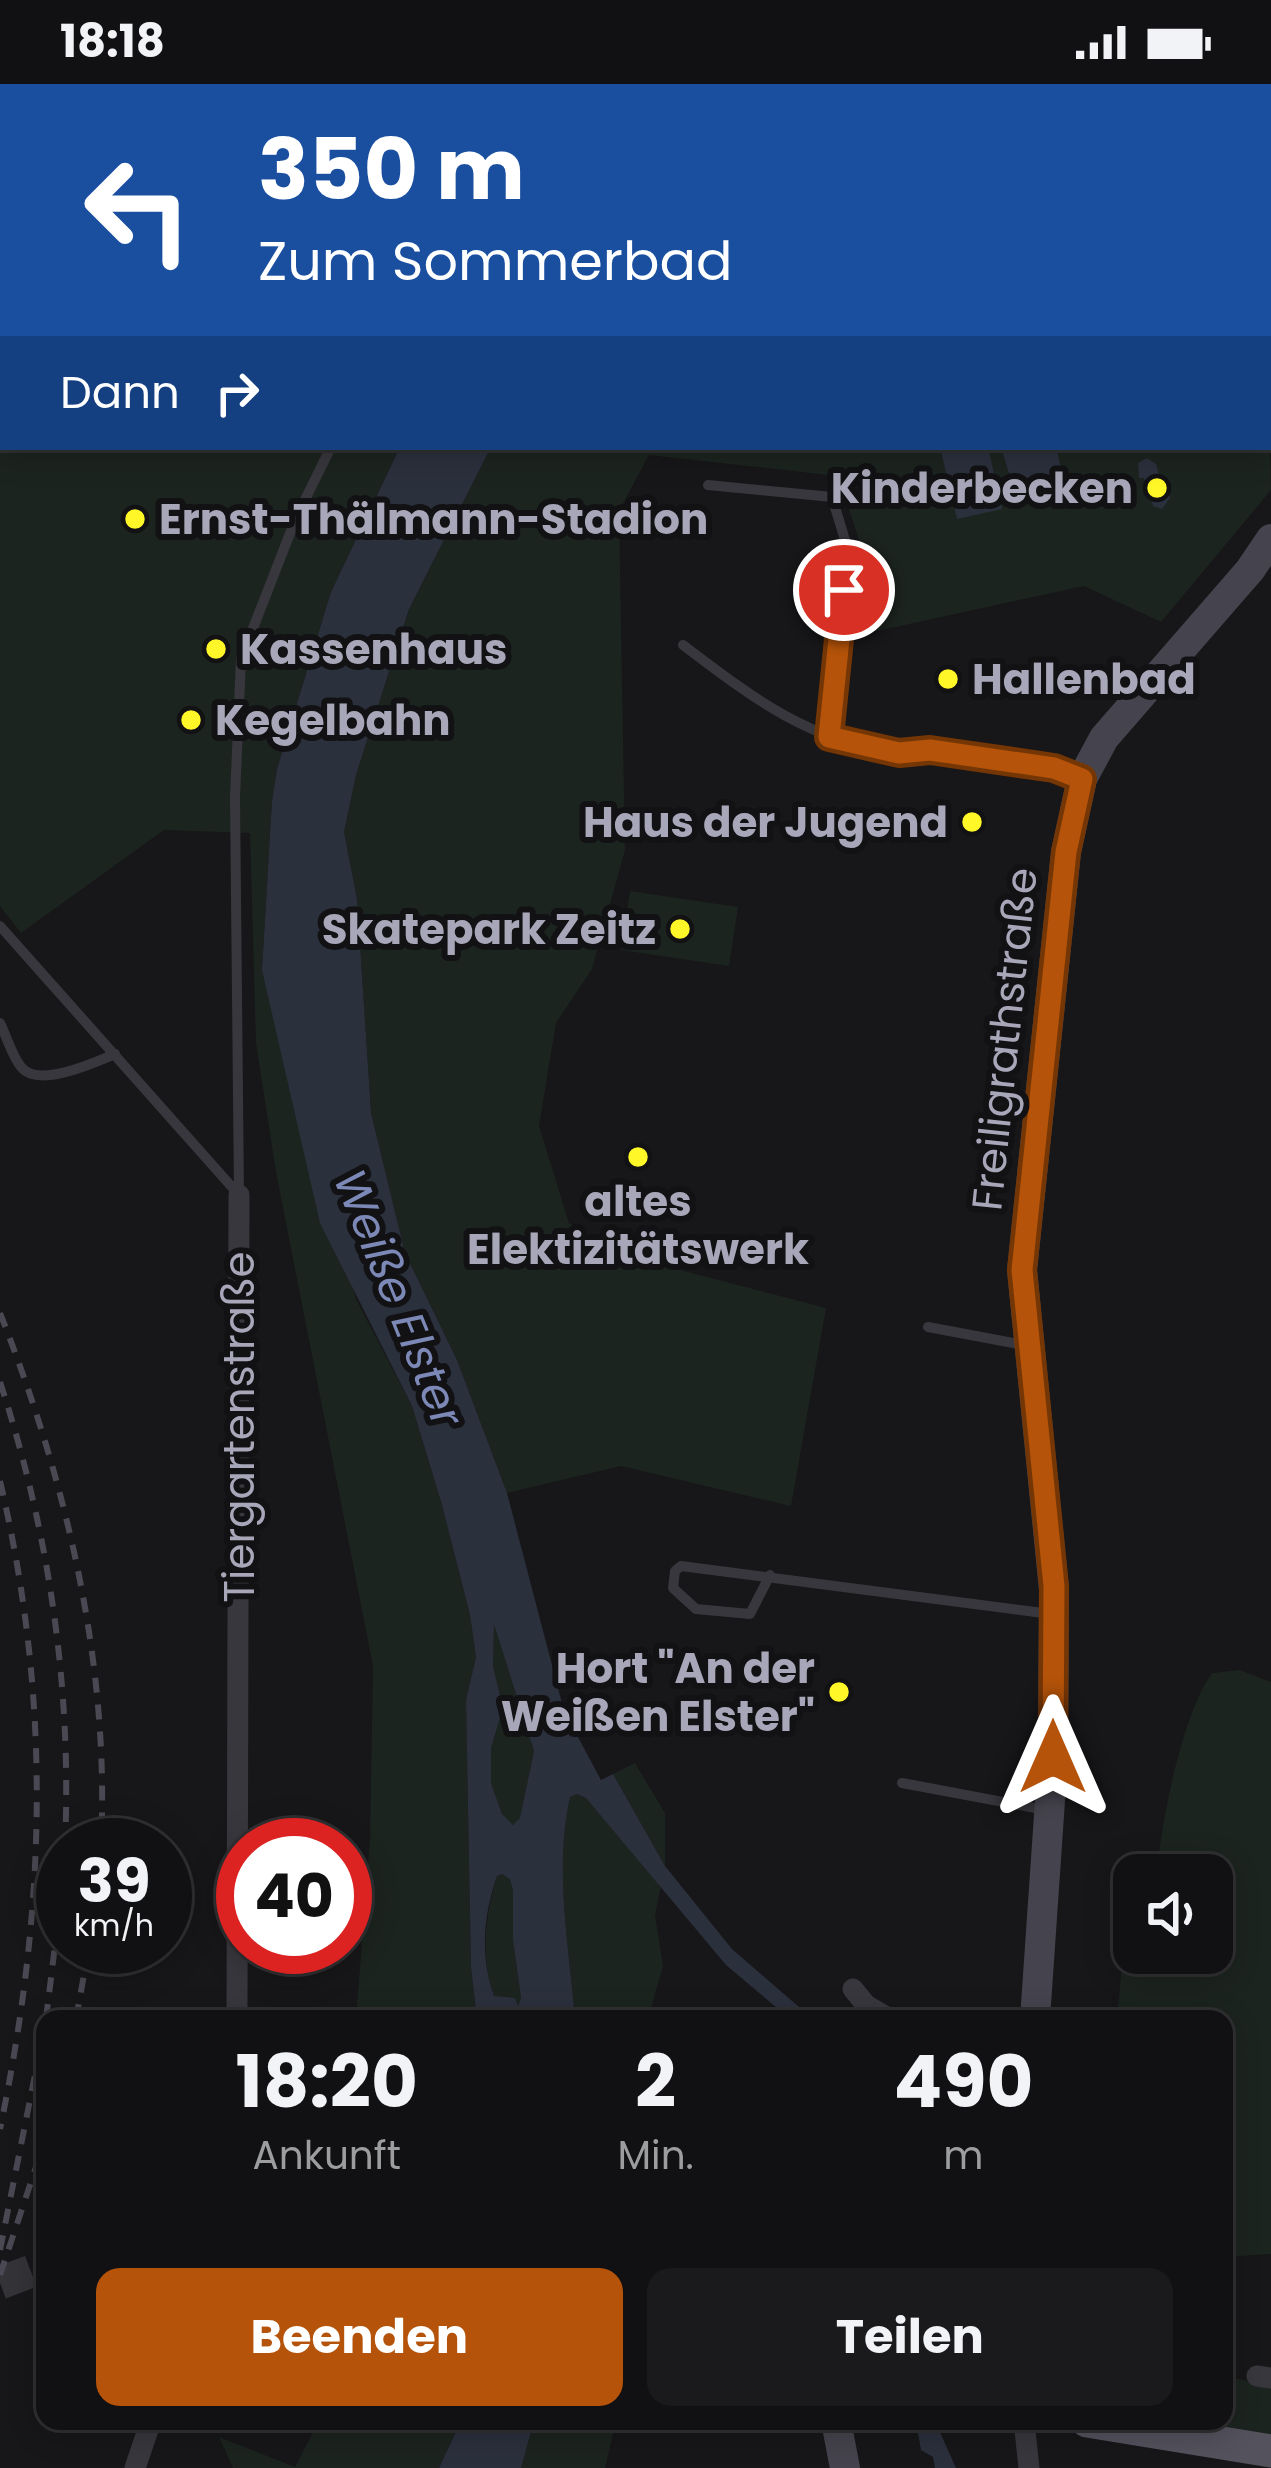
<!DOCTYPE html>
<html lang="de">
<head>
<meta charset="utf-8">
<style>
  :root { --surface:#111012; --page:#1a191b; --text:#f1f3f6; --muted:#9c9d9f; --line:#303032; --accent:#b45309 }
  body { margin:0; font-family:Poppins,sans-serif; background:var(--page); color:var(--text); height:100vh; display:flex; flex-direction:column; font-size:45px; white-space:nowrap }
  * { box-sizing:border-box; margin:0 }
  p { font-size:39px; color:var(--muted) }
  .icon { flex:none; width:66px; height:66px; fill:none; stroke:currentColor; stroke-width:2; stroke-linecap:round; stroke-linejoin:round }
  .map { position:relative; flex:1; overflow:hidden }
  .drawer { position:absolute; left:36px; top:1926px; width:1197px; height:420px; display:flex; flex-direction:column; background:var(--surface); border-radius:24px; box-shadow:0 6px 30px #0003,0 0 0 3px var(--line) }
  .drawer>* { flex:none }
  .banner { position:absolute; left:0px; top:0px; width:1272px; height:366px; box-shadow:0 6px 30px #0003,0 0 0 3px var(--line); background:#1a4fa0; color:#fff; overflow:hidden }
  .tools { position:absolute; left:1113px; top:1770px; display:grid; gap:24px }
  .tools a { display:grid; place-items:center; width:120px; height:120px; border-radius:24px; background:var(--surface); box-shadow:0 6px 30px #0003,0 0 0 3px var(--line); font-size:60px }
  .speed { position:absolute; left:36px; top:1734px; display:flex; gap:24px; font-size:60px; font-weight:700; text-align:center }
  .speed>* { display:grid; place-content:center; width:156px; height:156px; border-radius:50%; background:var(--surface); box-shadow:0 6px 30px #0003,0 0 0 3px var(--line); line-height:1 }
  .speed small { font-size:30px; font-weight:400 }
  .speed .limit { border:18px solid #d22; background:#fff; color:#111 }
  .pin { position:absolute; display:grid; place-items:center; width:102px; height:102px; color:#fff; margin:-51px; border:6px solid #fff; border-radius:50%; box-shadow:0 3px 12px #0007 }
  .me { position:absolute; width:132px; margin:-66px; rotate:0deg; stroke-linejoin:round; filter:drop-shadow(0 0 9px #0008) }
  .turn { display:flex; align-items:center; gap:42px; height:252px; padding:0 60px; font-size:54px }
  .turn .icon { width:156px; height:156px; stroke-width:2.5 }
  .turn b { display:block; font-size:84px; line-height:102px }
  .then { display:flex; align-items:center; height:114px; padding:0 60px; background:#0003; gap:24px; font-size:45px }
  .eta { display:flex; justify-content:space-evenly; align-items:center; height:204px; text-align:center }
  .eta b { font-size:72px; font-weight:700; line-height:84px }
  .cta { display:flex; gap:24px; margin-top:auto; padding:24px 60px }
  .cta a { flex:1; height:138px; border-radius:24px; background:var(--accent); color:#fff; font-size:48px; font-weight:700; line-height:138px; text-align:center }
  .cta a+a { background:var(--page); color:var(--text) }
  .status { display:flex; justify-content:space-between; align-items:center; height:84px; padding:0 60px; background:var(--surface); direction:ltr }
  .status svg { height:33px; fill:currentColor }
  .map>svg:first-child { display:block }
</style>
</head>
<body>
<div class="status"><b>18:18</b><svg viewBox="0 0 49 12"><path d="M0 12V9h3v3zM5 12V6h3v6zM10 12V3h3v9zM15 12V0h3v12zM26 1h20v11H26zM47 4h2v5h-2z"/></svg></div>
<div class="map">
<svg width="1271" height="2384" viewBox="0 0 1271 2384">
  <rect width="100%" height="100%" fill="#171618"/>
  <!-- green -->
  <path fill="#1c241f" d="M0,0h606l-603,3v360h397l-69,145 -54,177 -5,32 -10,169 94,329 56,107 30,99 28,110 6,42 -10,43 5,267 6,52h-121l14,-180 3,-173 -97,-494 -20,-129 -6,-210 -86,-3 -143,103 -21,-27z
    M956,0h240l-233,3z
    M1269,317l2,89 -110,132 -77,-36 -207,45 -17,-88 -22,-67 -189,-21 -30,56 6,339 -33,119 -36,54 -17,103 30,97 65,35 192,50 -35,198 -170,-40 -114,27 -50,-133 -52,-107 -34,-140 -14,-214 -13,-67 12,-57 53,-166 82,-162h778z
    M630,807l108,16 -9,59 -108,-16z
    M494,1537l40,130 -14,68 -8,7 -10,-12 -11,-31v-35l12,-40 -10,-42z
    M1240,1586l31,12v572l-47,3v-238h-107l11,-118h6v52h78v-78h-55c3,-50 26,-163 55,-202z
    M635,1679l30,50v53l-52,-92z
    M577,1710l9,4 75,87 -6,30 8,51 -15,53h-73c-6,-72 -21,-151 -5,-223z
    M502,1790l8,4 3,12v50l8,58 -3,8 -24,-10c-14,-42 -9,-78 3,-120z
    M1224,2292l47,10v55l-102,-20h55z
    M319,2337h142l-22,47h-206l-14,-31 76,30z
    M534,2337h82l-11,47h-84z"/>
  <!-- water -->
  <path fill="#2b303d" fill-rule="evenodd" d="M400,363h91l-82,162 -53,166 -12,57 13,67 14,214 34,140 52,107 50,133 57,218 37,69 12,-6 52,92 67,83 81,70h-23l-64,-54 -140,-167 -9,-4 -7,3c-16,71 -1,150 5,222h-98l-6,-52 -5,-267 10,-43 -6,-42 -28,-110 -30,-99 -92,-183 -58,-253 10,-169 5,-32 54,-177zM494,1540l40,127 -14,67 -7,7 -11,-11 -11,-31v-35l12,-40 -10,-42zM502,1790l8,5 3,11v50l8,58 -3,8 -3,-8 -21,-2c-14,-40 -11,-79 3,-120z
    M940,363h48l14,62 -45,10z
    M1001,363h55l8,33 -5,15 -26,8 -17,-6z
    M1147,374l9,6 4,14 5,-1 5,21 -8,11 -9,-3 -9,-28h-5l-1,-15z
    M461,2337h73l-13,47h-82z
    M916,2337h19l21,47h-21l-2,-11 -12,-7z"/>
  <g fill="none" stroke-linecap="round" stroke-linejoin="round">
    <!-- primary-tunnel -->
    <path stroke="#343338" stroke-width="33" stroke-dasharray="33 16" stroke-linecap="butt" d="M0,2199l45,-17"/>
    <!-- lane -->
    <path stroke="#38373d" stroke-width="10" d="M492,3v-3
      M708,401l124,12 16,53 -19,187
      M683,561c66,50 127,98 213,107 12,2 25,-2 37,-2 47,3 103,10 146,28
      M0,842l239,269
      M0,939c7,14 12,34 22,45 17,20 74,-6 93,-14
      M239,1111l-4,-398 6,-138 55,-141 35,-71
      M928,1243l96,18
      M770,1491l-20,39 -54,-5 -23,-21 2,-17 6,-5 370,48
      M902,1699l144,27"/>
    <!-- street -->
    <path stroke="#38373d" stroke-width="21" d="M853,1905l13,16 24,14
      M237,1935l2,-824
      M1257,2292l14,2
      M1024,2337l5,47
      M135,2384l16,-47"/>
    <!-- secondary -->
    <path stroke="#45444e" stroke-width="30" d="M1035,1935l18,-262 1,-167 -32,-320 44,-418 16,-73 22,-41 146,-168 21,-31
      M836,2337l9,47"/>
    <!-- primary -->
    <path stroke="#53525d" stroke-width="33" d="M1087,2337l184,30"/>
    <!-- rail -->
    <path stroke="#4a4953" stroke-width="6" stroke-dasharray="15 12" stroke-linecap="butt" d="M0,1229c66,167 110,351 101,532
      M0,1298c49,149 72,306 65,463
      M0,1397c52,221 46,427 0,648
      M46,1935l17,-139
      M76,1935l13,-72
      M0,2166l45,-225
      M0,2191l45,-135"/>
  </g>
  <g fill="none" stroke-linecap="round" stroke-linejoin="round">
    <defs>
      <path id="route" d="M844,506l-15,147 70,16 31,-3 124,18 28,11 -16,73 -44,418 32,316 -1,171"/>
    </defs>
    <!-- route casing -->
    <use href="#route" stroke="#753606" stroke-width="30"/>
    <!-- route -->
    <use href="#route" stroke="#b45309" stroke-width="21"/>
  </g>
  <!-- markers -->
  <g fill="#fff727" stroke="#121113" stroke-width="4.5">
    <circle cx="1157" cy="404" r="12"/>
    <circle cx="135" cy="435" r="12"/>
    <circle cx="216" cy="565" r="12"/>
    <circle cx="948" cy="595" r="12"/>
    <circle cx="191" cy="636" r="12"/>
    <circle cx="972" cy="738" r="12"/>
    <circle cx="680" cy="845" r="12"/>
    <circle cx="638" cy="1073" r="12"/>
    <circle cx="839" cy="1608" r="12"/>
  </g>
  <g text-anchor="middle" stroke-width="12" stroke-linejoin="round" paint-order="stroke">
    <!-- poi labels -->
    <g font-size="42" font-weight="bold" fill="#a7a7b9" stroke="#121113" text-anchor="end">
      <text x="1133" y="419">Kinderbecken</text>
      <text x="159" y="450" text-anchor="start">Ernst-Thälmann-Stadion</text>
      <text x="240" y="580" text-anchor="start">Kassenhaus</text>
      <text x="972" y="610" text-anchor="start">Hallenbad</text>
      <text x="215" y="651" text-anchor="start">Kegelbahn</text>
      <text x="948" y="753">Haus der Jugend</text>
      <text x="656" y="860">Skatepark Zeitz</text>
      <text x="638" y="1132" text-anchor="middle">altes<tspan x="638" dy="48">Elektizitätswerk</tspan></text>
      <text x="815" y="1599">Hort "An der<tspan x="815" dy="48">Weißen Elster"</tspan></text>
    </g>
    <!-- street labels -->
    <g font-size="42" fill="#a7a7b9" stroke="#121113">
      <text transform="translate(1004 955) rotate(-84)" y="15">Freiligrathstraße</text>
      <text transform="translate(239 1343) rotate(-90)" y="15">Tiergartenstraße</text>
    </g>
    <!-- water labels -->
    <g font-size="45" font-style="italic" fill="#7c89b7" stroke="#121113">
      <text transform="translate(399 1214) rotate(68)" y="16">Weiße Elster</text>
    </g>
  </g>
</svg>
<div class="tools">
<a><svg class="icon" aria-label="sound" viewBox="0 0 24 24"><path d="M4 9h4l5-4v14l-5-4H4zM17 9q2 3 0 6"/></svg></a>
</div>
<div class="speed"><div>39<small>km/h</small></div><div class="limit">40</div></div>
<div class="pin" style="left:844px;top:506px;background:#d93025"><svg class="icon" aria-label="arrive" viewBox="0 0 24 24"><path d="M6 21V4h12l-3 4 3 4H6"/></svg></div>
<svg class="me" style="left:1053px;top:1673px" viewBox="-20 -20 40 40"><path d="M0-17L14 15 0 8-14 15z" fill="#b45309" stroke="#fff" stroke-width="4"/></svg>
<div class="banner">
<div class="turn"><svg class="icon" aria-label="left" viewBox="0 0 24 24"><path d="M17 20v-9H6M10 6l-5 5 5 5"/></svg><div><b>350 m</b>Zum Sommerbad</div></div>
<div class="then">Dann<svg class="icon" aria-label="right" viewBox="0 0 24 24"><path d="M7 20v-9h11M14 6l5 5-5 5"/></svg></div>
</div>
<section class="drawer">
<div class="eta">
<div><b>18:20</b><p>Ankunft</p></div>
<div><b>2</b><p>Min.</p></div>
<div><b>490</b><p>m</p></div>
</div>
<div class="cta"><a>Beenden</a><a>Teilen</a></div>
</section>
</div>
</body>
</html>
